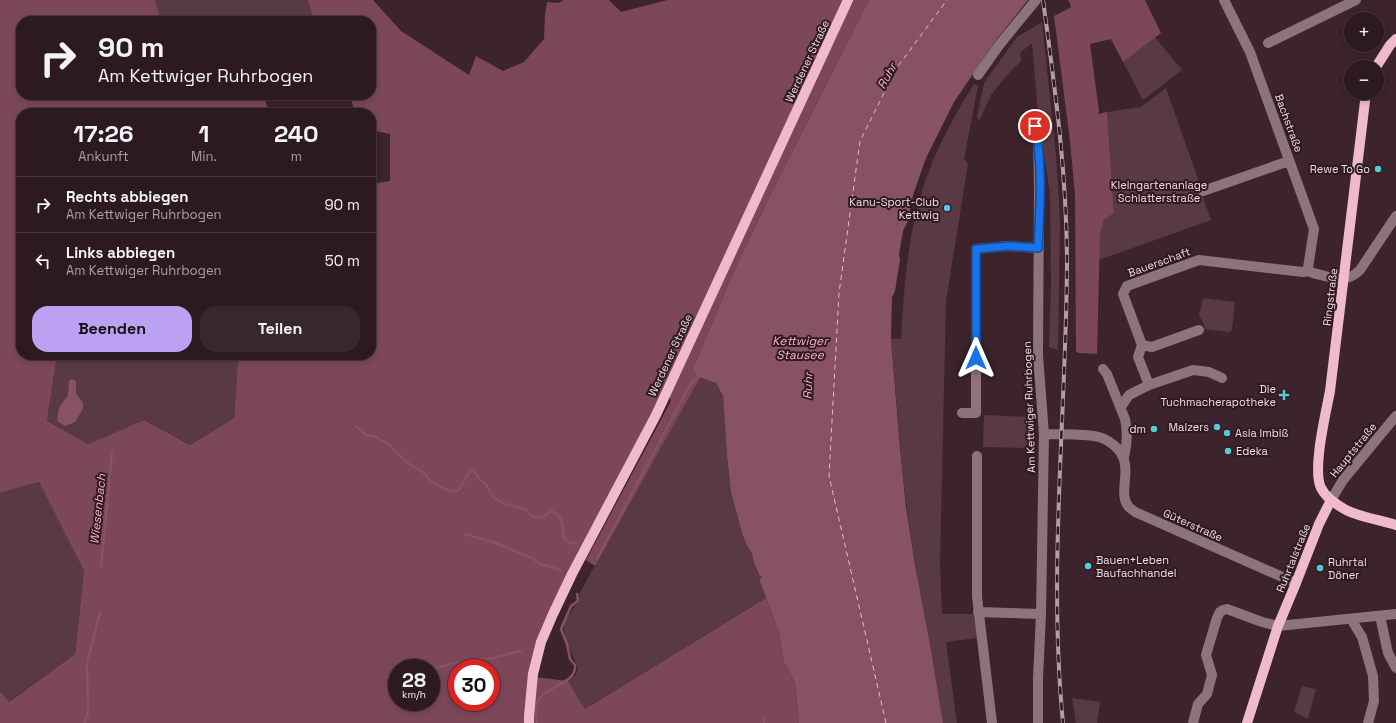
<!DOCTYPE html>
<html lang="de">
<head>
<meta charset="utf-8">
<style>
  :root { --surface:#2d1a21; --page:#39272e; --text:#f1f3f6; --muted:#a7a1a5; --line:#48383f; --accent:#bca0f2 }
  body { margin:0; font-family:"Space Grotesk",sans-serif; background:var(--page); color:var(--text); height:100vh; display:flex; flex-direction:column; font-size:15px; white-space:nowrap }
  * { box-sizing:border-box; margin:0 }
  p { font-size:13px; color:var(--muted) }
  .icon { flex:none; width:22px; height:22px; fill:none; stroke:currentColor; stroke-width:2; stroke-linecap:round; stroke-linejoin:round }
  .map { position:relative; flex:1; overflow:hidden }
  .side { position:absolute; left:16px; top:108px; width:360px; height:252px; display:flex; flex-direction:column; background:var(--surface); border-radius:16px; box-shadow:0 2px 6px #0003,0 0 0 1px var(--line) }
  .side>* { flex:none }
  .hud { position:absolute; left:16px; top:16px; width:360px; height:84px; border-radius:16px; box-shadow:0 2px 6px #0003,0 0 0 1px var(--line); background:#2d1a21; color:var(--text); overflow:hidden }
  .controls { position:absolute; left:1344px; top:12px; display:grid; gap:8px }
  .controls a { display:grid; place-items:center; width:40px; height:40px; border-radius:50%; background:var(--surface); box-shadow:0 2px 6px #0003,0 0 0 1px var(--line); font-size:20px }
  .speed { position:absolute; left:388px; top:659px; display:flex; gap:8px; font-size:20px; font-weight:700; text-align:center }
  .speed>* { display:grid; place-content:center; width:52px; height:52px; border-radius:50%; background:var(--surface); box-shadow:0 2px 6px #0003,0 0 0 1px var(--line); line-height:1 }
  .speed small { font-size:10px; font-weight:400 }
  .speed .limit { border:6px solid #d22; background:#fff; color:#111 }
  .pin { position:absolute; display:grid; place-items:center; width:34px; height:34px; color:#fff; margin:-17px; border:2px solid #fff; border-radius:50%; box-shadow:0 1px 4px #0007 }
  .me { position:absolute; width:44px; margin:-22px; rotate:0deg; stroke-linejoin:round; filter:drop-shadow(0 0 3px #0008) }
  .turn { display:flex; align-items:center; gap:14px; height:84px; padding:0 16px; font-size:18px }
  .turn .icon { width:52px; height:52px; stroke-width:2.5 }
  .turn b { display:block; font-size:28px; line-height:34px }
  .eta { display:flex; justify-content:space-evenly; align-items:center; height:68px; text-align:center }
  .eta b { font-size:24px; font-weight:700; line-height:28px }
  .primary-button { display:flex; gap:8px; margin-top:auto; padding:8px 16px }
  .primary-button a { flex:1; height:46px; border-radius:16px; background:var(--accent); color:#111; font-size:16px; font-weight:700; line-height:46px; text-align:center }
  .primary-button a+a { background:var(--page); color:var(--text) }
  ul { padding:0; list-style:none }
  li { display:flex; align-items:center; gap:12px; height:56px; padding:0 16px; border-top:1px solid var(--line) }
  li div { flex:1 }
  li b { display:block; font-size:15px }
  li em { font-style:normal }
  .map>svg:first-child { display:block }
</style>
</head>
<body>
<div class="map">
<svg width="1396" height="723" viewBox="0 0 1396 723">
  <rect width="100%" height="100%" fill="#3c232c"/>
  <!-- green -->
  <path fill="#593a44" d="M155,0h153l6,21h-153z
    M1042,22l14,133 4,63 -2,132 -9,-3 2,-61 -1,-92 -12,-81 -6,-70 -12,10 1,8 -15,15 -15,19 -12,26 -2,-4 7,-34 33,-46z
    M1155,37l27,33 -39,30 -20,-38z
    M974,84l4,2 -14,73 4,5 -22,137 -6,260 2,53h32l3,24 -31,4 11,81h-14c-12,-72 -27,-143 -36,-215 -8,-56 -10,-113 -16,-169h10c3,-54 7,-109 25,-160 12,-34 29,-65 48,-95z
    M1166,88l32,91 1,8 12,33 -112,40 1,-25 4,-15 10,-8 -7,-100 34,-5z
    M1203,298l32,4 -3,28 -3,2 -25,-3 1,-3 -6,-11z
    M57,355h179l2,6 -4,57 -44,27 -46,-25 -56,24 -41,-23z
    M700,378l16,5 7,13 4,60 4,38 11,39 4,11 6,10 2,9 6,13 1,-1 1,3 -3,1 7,19 -181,111 -17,-28 8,-6 2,-8c-4,-7 -16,-35 -14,-42 3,-9 9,-17 15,-24v-7z
    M984,415l49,2 -1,31 -49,-1z
    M39,482l45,89 -9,83 -67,48 -8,-11v-198z
    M1302,686l14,3 -8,30 -14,-7z
    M1072,698l28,4 -3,21h-21z"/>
  <!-- forest -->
  <path fill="#7b4759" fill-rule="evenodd" d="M0,0h155l6,21h-140v74h243l5,18h-248v242h36l-10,66 41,23 56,-24 46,25 44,-27 4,-57 -2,-6h135v-171l19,-3v-47l-19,-4v-17h-16l-5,-18h21v-74h-32l1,-3 -18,3h-8l-6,-21h65l28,31 68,44 7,-19 27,15 21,-9 20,-23 1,-24 2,-13 12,1 4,-3h46l12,12 46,-12h180l-184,395 -104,199 -24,83 33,4 17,28 181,-111 13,35 4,27 12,23 4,40h-799v-32l9,11 66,-48 9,-83 -45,-89 -39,11zM397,668h34v34h-34zM457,668h34v34h-34z
    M852,0h17l-98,193 -37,78 -41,97 7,10 -105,188 -9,-6 85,-159 -2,-5z
    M1068,0h77l16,33 -38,29 -12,-23 -21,5 9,67 -1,3 9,-2 7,101 -10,7 -4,15 -3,119 -18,-1 -3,-1 -1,-157 -5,-54 -16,-125 16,-8 1,-2z"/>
  <!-- water -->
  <path fill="#875265" d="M869,0h159l-32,40 -42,62 -28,56 -13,37 -6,28 -4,8 -4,23 1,6 -5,31 -3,6 -1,42 9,109 6,59 9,58 15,80 13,78h-144l-4,-40 -12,-23 -4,-27 -20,-54 3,-1 -1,-2h-1l-6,-13 -2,-9 -6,-10 -4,-11 -11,-40 -4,-37 -4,-60 -7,-13 -18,-6 -5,-9 41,-97 37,-78z
    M71,379l5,2v13l7,8v7l-8,13 -10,4 -8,-5 2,-13 9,-13 1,-14z"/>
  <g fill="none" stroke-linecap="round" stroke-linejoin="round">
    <!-- stream -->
    <path stroke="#875265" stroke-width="2.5" d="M356,426l10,9 10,2 12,7 21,20 14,8 7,8 14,9 8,2h6l10,-17 5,-4 8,11 5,3 6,12 5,4 8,4 20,5 8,8 8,1 11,-7c4,3 8,5 9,9 4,11 -2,23 16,24
      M464,534l29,8 39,16 8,6 21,6
      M597,559l93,-174 5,-6 5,-3
      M101,568l11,-116
      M431,669l41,-10h16l33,-8
      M84,723l4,-9 -1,-51 13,-51
      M537,723c0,-4 -2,-9 -2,-13 3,-26 42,-23 40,-45l-5,-6 -3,-15 -6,-15 10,-23 7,-5 -1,-7
      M764,723v-4"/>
    <!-- ferry -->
    <path stroke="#f7b3c9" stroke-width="1" stroke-dasharray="5 4" stroke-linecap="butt" d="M886,723l-57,-247 10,-183 21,-152 36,-72 51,-69"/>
    <!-- minor -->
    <path stroke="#8d737b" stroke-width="10" d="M1224,0l26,52 64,177 -6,39 1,3 4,2c18,4 32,12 47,-3l36,-54
      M1268,43l88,-43
      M978,75l22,-31 36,-44
      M1028,125l7,1 3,15 1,46 -1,169 6,78 -3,180 -3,64v45
      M1203,191l86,-30
      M1142,345l10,2 47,-17
      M1103,369l4,5 18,45c3,13 2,26 -1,38
      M1149,385l-11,-28 4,-12 -19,-51 4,-8 72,-26 104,12 6,-1
      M1121,407l8,-12 20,-10 44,-15 16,2 13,6
      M962,413h14v-164l33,-3 29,2
      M1044,434c17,1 38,-1 55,3 7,2 13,6 18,11 18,19 0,43 11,58 2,3 5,4 7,6l161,71
      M977,456v141l15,126
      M1331,500l12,-20 53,-64
      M978,612l63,2
      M1380,616l8,37 8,15
      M1351,619l11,18 11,39 1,25 -6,22
      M1193,723l5,-19 9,-10 5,-19 -6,-20 11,-37 3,-6 3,-2 4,-1 35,13 16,4 118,-12"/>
    <!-- major -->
    <path stroke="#efbbcb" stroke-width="10" d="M1376,67l14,-22 6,-6
      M1366,93l-36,298c-4,22 -18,78 -9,97 5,10 16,17 25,22 14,7 34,10 50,15
      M529,723v-7l4,-42 8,-32 12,-28 19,-40 84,-159 192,-415
      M1247,723l31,-97 18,-43 23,-59 12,-24"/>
    <defs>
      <path id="rail" d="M1043,0c12,88 24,175 24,264 -1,153 -19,306 -4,459"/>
    </defs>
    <!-- rail casing -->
    <use href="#rail" stroke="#b29ea5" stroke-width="4"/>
    <!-- rail -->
    <use href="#rail" stroke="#311922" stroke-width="2.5" stroke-dasharray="8" stroke-linecap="butt"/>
  </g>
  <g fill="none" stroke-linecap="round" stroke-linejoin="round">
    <defs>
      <path id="route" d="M976,358v-109l33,-3 29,2c2,-40 5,-83 -3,-122"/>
    </defs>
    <!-- route casing -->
    <use href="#route" stroke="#114b97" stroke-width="10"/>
    <!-- route -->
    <use href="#route" stroke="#1a73e8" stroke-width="7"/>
  </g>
  <!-- markers -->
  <g fill="#53cbdb" stroke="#311922" stroke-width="1.5">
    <circle cx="1378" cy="169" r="4"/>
    <circle cx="947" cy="208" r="4"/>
    <path d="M1282 389h4v4h4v4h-4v4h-4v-4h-4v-4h4z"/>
    <circle cx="1217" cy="427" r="4"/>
    <circle cx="1154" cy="429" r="4"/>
    <circle cx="1227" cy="433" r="4"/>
    <circle cx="1228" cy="451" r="4"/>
    <circle cx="1088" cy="566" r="4"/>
    <circle cx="1320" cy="568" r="4"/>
  </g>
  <g text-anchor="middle" stroke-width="4" stroke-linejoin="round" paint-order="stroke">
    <!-- street labels -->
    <g font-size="11" fill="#eedde2" stroke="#311922">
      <text transform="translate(807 61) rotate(-65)" y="4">Werdener Straße</text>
      <text transform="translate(1289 123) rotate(70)" y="4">Bachstraße</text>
      <text transform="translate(1159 262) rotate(-20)" y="4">Bauerschaft</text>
      <text transform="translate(1330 297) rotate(-83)" y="4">Ringstraße</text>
      <text transform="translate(670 355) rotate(-65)" y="4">Werdener Straße</text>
      <text transform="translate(1029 407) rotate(-92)" y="4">Am Kettwiger Ruhrbogen</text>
      <text transform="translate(1353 450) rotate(-51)" y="4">Hauptstraße</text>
      <text transform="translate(1193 525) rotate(24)" y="4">Güterstraße</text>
      <text transform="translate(1293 558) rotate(-68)" y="4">Ruhrtalstraße</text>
    </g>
    <!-- poi labels -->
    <g font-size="11" fill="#eedde2" stroke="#311922" text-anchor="end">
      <text x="1370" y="173">Rewe To Go</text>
      <text x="939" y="206">Kanu-Sport-Club<tspan x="939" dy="13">Kettwig</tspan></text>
      <text x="1276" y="393">Die<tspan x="1276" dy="13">Tuchmacherapotheke</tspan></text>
      <text x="1209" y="431">Malzers</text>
      <text x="1146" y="433">dm</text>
      <text x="1235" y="437" text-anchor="start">Asia Imbiß</text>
      <text x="1236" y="455" text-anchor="start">Edeka</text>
      <text x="1096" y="564" text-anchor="start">Bauen+Leben<tspan x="1096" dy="13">Baufachhandel</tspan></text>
      <text x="1328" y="566" text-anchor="start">Ruhrtal<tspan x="1328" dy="13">Döner</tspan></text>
    </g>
    <!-- park labels -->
    <g font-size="11" fill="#fad7e1" stroke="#311922">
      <text x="1159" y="189">Kleingartenanlage<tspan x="1159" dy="13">Schlatterstraße</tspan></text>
    </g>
    <!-- water labels -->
    <g font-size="12" font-style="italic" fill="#f7b3c9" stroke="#311922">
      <text transform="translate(887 76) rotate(-61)" y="4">Ruhr</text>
      <text x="800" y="345">Kettwiger<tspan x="800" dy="14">Stausee</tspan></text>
      <text transform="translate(808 386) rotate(-88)" y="4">Ruhr</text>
      <text transform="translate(98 509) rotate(-84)" y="4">Wiesenbach</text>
    </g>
  </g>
</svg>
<div class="controls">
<a>+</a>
<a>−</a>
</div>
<div class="speed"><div>28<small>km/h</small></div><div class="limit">30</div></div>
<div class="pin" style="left:1035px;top:126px;background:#d93025"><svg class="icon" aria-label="arrive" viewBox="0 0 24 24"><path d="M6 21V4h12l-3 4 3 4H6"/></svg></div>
<svg class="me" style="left:976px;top:358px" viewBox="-20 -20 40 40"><path d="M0-17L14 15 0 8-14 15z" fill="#1a73e8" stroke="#fff" stroke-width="4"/></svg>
<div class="hud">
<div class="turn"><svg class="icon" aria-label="right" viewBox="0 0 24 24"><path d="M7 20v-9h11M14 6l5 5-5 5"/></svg><div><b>90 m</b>Am Kettwiger Ruhrbogen</div></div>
</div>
<section class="side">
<div class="eta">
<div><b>17:26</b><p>Ankunft</p></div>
<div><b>1</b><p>Min.</p></div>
<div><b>240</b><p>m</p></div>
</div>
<ul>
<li><svg class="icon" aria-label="right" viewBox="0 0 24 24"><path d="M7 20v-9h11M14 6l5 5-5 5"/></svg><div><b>Rechts abbiegen</b><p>Am Kettwiger Ruhrbogen</p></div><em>90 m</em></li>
<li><svg class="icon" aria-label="left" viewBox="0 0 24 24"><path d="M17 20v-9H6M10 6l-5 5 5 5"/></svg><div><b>Links abbiegen</b><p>Am Kettwiger Ruhrbogen</p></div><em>50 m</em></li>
</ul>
<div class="primary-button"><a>Beenden</a><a>Teilen</a></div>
</section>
</div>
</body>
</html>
